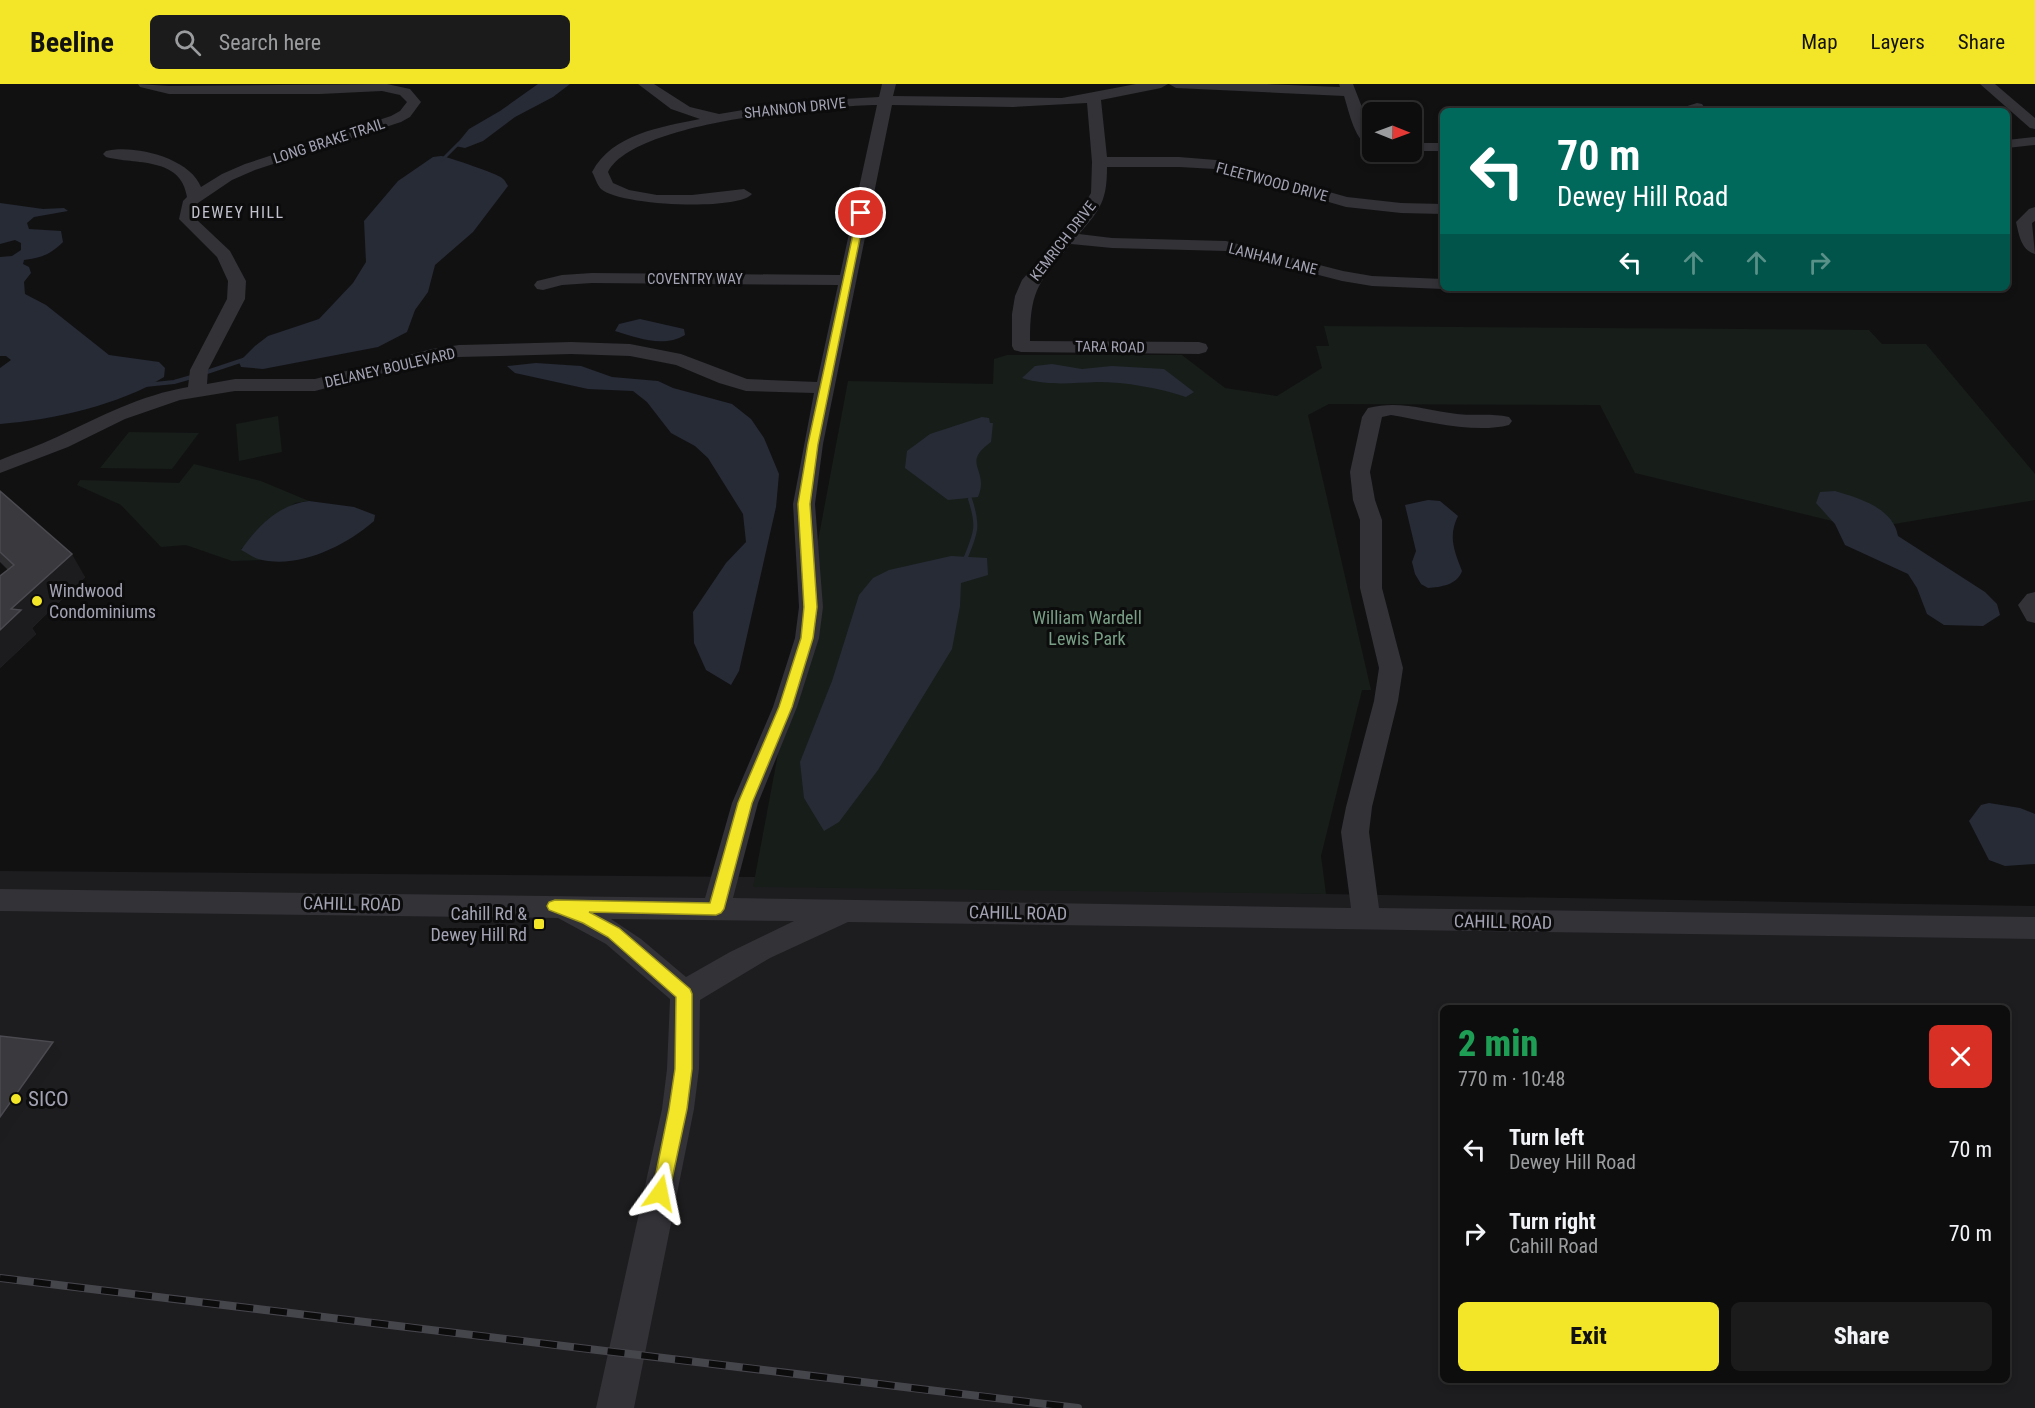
<!DOCTYPE html>
<html lang="en">
<head>
<meta charset="utf-8">
<style>
  :root { --surface:#0d0d0e; --page:#1b1b1c; --text:#f1f3f6; --muted:#9a9c9e; --line:#2d2d2e; --accent:#f3e628 }
  body { margin:0; font-family:"Roboto Condensed",sans-serif; background:var(--page); color:var(--text); height:100vh; display:flex; flex-direction:column; font-size:22px; white-space:nowrap }
  * { box-sizing:border-box; margin:0 }
  p { font-size:20px; color:var(--muted) }
  .icon { flex:none; width:33px; height:33px; fill:none; stroke:currentColor; stroke-width:2; stroke-linecap:round; stroke-linejoin:round }
  .map { position:relative; flex:1; overflow:hidden }
  .panel { position:absolute; left:1440px; top:921px; width:570px; height:378px; display:flex; flex-direction:column; background:var(--surface); border-radius:9px; box-shadow:0 3px 9px #0003,0 0 0 2px var(--line) }
  .panel>* { flex:none }
  .hud { position:absolute; left:1440px; top:24px; width:570px; height:183px; border-radius:9px; box-shadow:0 3px 9px #0003,0 0 0 2px var(--line); background:#00695c; color:#fff; overflow:hidden }
  .needle { width:39px; rotate:91deg }
  .tools { position:absolute; left:1362px; top:18px; display:grid; gap:12px }
  .tools a { display:grid; place-items:center; width:60px; height:60px; border-radius:9px; background:var(--surface); box-shadow:0 3px 9px #0003,0 0 0 2px var(--line); font-size:30px }
  .pin { position:absolute; display:grid; place-items:center; width:51px; height:51px; color:#fff; margin:-26px; border:3px solid #fff; border-radius:50%; box-shadow:0 2px 6px #0007 }
  .me { position:absolute; width:66px; margin:-33px; rotate:12deg; stroke-linejoin:round; filter:drop-shadow(0 0 4px #0008) }
  .turn { display:flex; align-items:center; gap:21px; height:126px; padding:0 18px; font-size:27px }
  .turn .icon { width:78px; height:78px; stroke-width:2.5 }
  .turn b { display:block; font-size:42px; line-height:51px }
  .lanes { display:flex; align-items:center; height:57px; padding:0 18px; background:#0003; justify-content:center; gap:30px; direction:ltr }
  .lanes .off { opacity:.35 }
  .round { display:grid; place-items:center; flex:none; width:63px; height:63px; border-radius:9px; background:var(--page) }
  .head { display:flex; align-items:center; justify-content:space-between; height:102px; padding:0 18px }
  h1 { font-size:36px; font-weight:800; line-height:45px; color:#1e9e55 }
  .cta { display:flex; gap:12px; margin-top:auto; padding:12px 18px }
  .cta a { flex:1; height:69px; border-radius:9px; background:var(--accent); color:#111; font-size:24px; font-weight:800; line-height:69px; text-align:center }
  .cta a+a { background:var(--page); color:var(--text) }
  ul { padding:0; list-style:none }
  li { display:flex; align-items:center; gap:18px; height:84px; padding:0 18px }
  li div { flex:1 }
  li b { display:block; font-size:22px }
  li em { font-style:normal }
  header { display:flex; align-items:center; gap:36px; box-sizing:border-box; height:84px; padding:0 30px; background:var(--accent); color:#111 }
  header strong { font-size:28px }
  nav { display:flex; gap:33px; margin-inline-start:auto; font-size:21px }
  .search { width:420px; height:54px; background:var(--page); display:flex; align-items:center; gap:15px; box-sizing:border-box; padding:0 21px; border-radius:9px; color:var(--muted); font-size:22px }
  .map>svg:first-child { display:block }
</style>
</head>
<body>
<header>
<strong>Beeline</strong>
<div class="search"><svg class="icon" aria-label="search" viewBox="0 0 24 24"><circle cx="10" cy="10" r="6"/><path d="M15 15l6 6"/></svg>Search here</div>
<nav><a>Map</a><a>Layers</a><a>Share</a></nav>
</header>
<div class="map">
<svg width="2035" height="1324" viewBox="0 0 2035 1324">
  <rect width="100%" height="100%" fill="#111112"/>
  <!-- built -->
  <path fill="#1d1d1f" fill-rule="evenodd" d="M0,787l755,6 571,17 709,12v502h-2035zM1443,924h564v372h-564z"/>
  <!-- green -->
  <path fill="#171d19" d="M1324,242l545,4 13,14h44l109,130v26l-170,29 -230,-56 -35,-68 -271,-1 -21,11 63,275h-9l-41,166 5,38 -573,-7 95,-506 145,3 1,-25 13,-4h175l43,33 52,8 45,-28 -6,-22h13z
    M278,332l4,36 -43,9 -3,-37z
    M129,348l70,1 -27,36 -72,-1z
    M194,380l67,17 48,20 -14,2 -54,46 20,11 -29,1 -46,-16 -25,2 -40,-42 -44,-20 3,-5 99,3z"/>
  <!-- water -->
  <path fill="#272b36" d="M538,0h32l-17,13 -38,20 -32,24 -18,7 -10,-2 14,-17 31,-18z
    M441,72c7,1 57,18 61,22 3,2 4,5 6,8l-35,46 -38,33 -7,27 -13,18 -8,22 -29,15 -115,22 -22,-2 -2,-5 16,-16 13,-10 51,-17 34,-36 13,-21 -2,-41 34,-40 35,-24z
    M0,119l43,6 21,-1 4,3 -34,6 -7,6 2,6 32,2 2,11c-12,12 -22,16 -39,18l-1,4 6,3 2,6 -7,9 1,12 21,11 63,50 50,7 6,6 -1,9c-44,28 -112,43 -164,47v-56l11,-8 -5,-4h-6v-99l12,-1 9,-6v-7l-6,-3 -15,4z
    M640,235l44,10 1,6c-22,13 -47,3 -70,-4l4,-7z
    M536,279l45,3 31,11 46,4 15,7 59,16 19,15 13,19 15,36 -3,33 -37,164 -8,14 -25,-15 -12,-27 -1,-31 33,-49 20,-21 -3,-28 -35,-56 -13,-12 -24,-13 -24,-31 -14,-11 -45,-2 -73,-16 -8,-7z
    M1052,280l30,5 30,-3 52,3 30,23 -8,5c-27,-9 -60,-15 -89,-15 -26,1 -50,4 -75,-4l13,-12z
    M982,333l7,1 1,5h3l-2,19c-31,22 -1,27 -13,55l-30,3 -43,-32 2,-17 23,-17z
    M1835,407c24,7 58,17 63,45l87,56 12,12 3,11 -17,11 -39,-1 -17,-11 -10,-26 -9,-14 -63,-29 -10,-21 -19,-21 4,-11z
    M1428,416l12,1 18,15c-10,20 -4,35 4,55 -5,14 -21,16 -34,17l-7,-4 -6,-10 -3,-12 4,-11 -11,-46z
    M309,417l45,6 21,8 -1,6c-29,25 -73,47 -112,39 -7,-1 -15,-7 -21,-10 17,-24 37,-45 68,-49z
    M951,472l36,2 1,17 -27,8 -1,23 -8,43 -74,121 -39,52 -15,9 -20,-33 -4,-36 32,-81 27,-86 14,-17 16,-8z
    M1989,719l31,5 15,6v50l-30,2 -16,-6 -20,-39 12,-16z"/>
  <g fill="none" stroke-linecap="round" stroke-linejoin="round">
    <!-- stream-far1 -->
    <path stroke="#272b36" stroke-width="3" d="M442,76l17,-17"/>
    <!-- stream -->
    <path stroke="#272b36" stroke-width="4" d="M204,289l42,-14
      M145,301l29,-3 21,-6
      M966,473c10,-24 13,-31 4,-58"/>
    <!-- minor -->
    <path fill="#323237" fill-rule="evenodd" d="M138,0l31,2 218,-2 23,5 11,13 -11,15 -9,5 -146,48 -23,10 -34,23 -3,15 35,33 16,30 -1,18 -37,71 -1,14 28,-5h80l117,-30 27,-4 112,-3 59,2 51,10 66,25 70,3 21,-97 -246,-2 -30,2 -19,5 -6,-1 -3,-4 3,-4 25,-6 30,-2 248,2 37,-170c-54,1 -244,16 -269,67l5,11 16,7 28,5h35l52,-6 8,5c-14,17 -132,12 -151,-5 -4,-4 -6,-12 -9,-17 20,-38 69,-45 108,-53l-29,-10 -33,-25h16l36,23 29,7 73,-12 87,-5 3,-13h14l-3,12 169,2 74,-14h32l-7,4 -60,12 6,57h72l37,3 131,37 54,6 42,1v10l-42,-1 -55,-6 -131,-38 -36,-2h-72c0,33 -6,42 -28,67l33,4 114,3 117,30 29,5 71,3v9h5l-5,1 -71,-3 -30,-5 -116,-30 -114,-3 -41,-4c-32,38 -41,45 -41,97l169,1 7,2 2,4 -2,4 -7,2 -178,-2 -7,-2 -2,-4v-32l3,-18 7,-16 56,-65 13,-22 1,-31 -5,-59 -74,4 -121,-2 -69,339 -8,60 8,103 -4,31 -22,69 -39,96 -25,95 618,10 -10,-76 5,-25 28,-106 5,-33 -19,-80v-68l-7,-20 -3,-28 12,-55 6,-9c31,-8 58,2 89,6 17,2 35,-1 52,3l3,4 -3,4c-34,9 -83,-4 -118,-10l-9,2 -12,55 5,28 7,20v68l21,80 -5,33 -26,106 -3,25 10,76 656,9v22l-1187,-17 -78,36 -70,42 -1,69 -5,40 -60,299h-38l66,-299 5,-40 3,-70 -64,-55 -48,-26 -558,-7v-22l705,9 27,-95 41,-96 22,-69 4,-31 -6,-103 21,-111 -68,-2 -27,-8 -43,-18 -46,-9 -59,-2 -112,3 -26,3 -118,31h-80l-55,9 -55,19 -57,28 -68,26v-13c19,-8 38,-14 57,-23 42,-20 84,-42 131,-50l2,-17 37,-71 1,-18 -11,-24 -38,-38 4,-18 4,-4c-6,-41 -52,-32 -81,-40l-3,-3 3,-3c28,-7 84,7 95,36l21,-13 23,-10 146,-48 9,-5 7,-9 -7,-7 -18,-4 -62,3h-151l-29,-7zM611,835l183,2 -64,31 -44,25 -45,-38z
      M1169,0h97l74,3 -1,-3h14l19,49v14c-17,-3 -23,-36 -28,-51l-168,-8z
      M1980,0h15l40,34v11l-5,-1z
      M1697,19l5,1 2,3 -2,3 -23,1 2,-3z
      M2035,53v8l-28,3v-8z
      M1412,59h31v8h-31z
      M2035,123v14l-3,2 3,31c-14,-4 -16,-19 -19,-32l13,-13z
      M2035,508v31l-8,-2 -9,-16 9,-11z"/>
    <defs>
      <path id="rail" d="M0,1194l1078,130"/>
    </defs>
    <!-- rail casing -->
    <use href="#rail" stroke="#45454c" stroke-width="8"/>
    <!-- rail -->
    <use href="#rail" stroke="#0c0c0d" stroke-width="6" stroke-dasharray="17" stroke-linecap="butt"/>
  </g>
  <!-- wall -->
  <path fill="#2d2d30" d="M0,407l85,86 -53,51 4,6 -36,34 8,-98 -8,-8z"/>
  <!-- shaded-wall -->
  <path fill="#1c1c1e" d="M72,470l13,23 -53,51 4,6 -36,34v-38l11,-21z
    M53,958l9,12 -62,90v-27z"/>
  <!-- building -->
  <path fill="#39393e" stroke="#4a4a50" stroke-width="1.5" d="M0,407l72,63 -61,55 10,1 -21,20v-54l14,-11 -14,-13z
    M0,952l53,6 -53,75z"/>
  <!-- route -->
  <path fill="#f3e628" stroke="#9e961a" stroke-width="1.5" d="M858,127l7,2 -47,231 -8,60 7,103 -4,31 -21,69 -40,96 -28,106 -3,4 -5,2 -127,-3 30,16 71,61 2,5v75l-5,40 -18,84 -2,6 -7,2 -6,-2 -2,-6 17,-84 6,-40 1,-72 -68,-60 -25,-14 -34,-13 -2,-4 2,-4 6,-2 155,3 28,-100 41,-96 22,-69 3,-31 -6,-103 10,-60z"/>
  <!-- markers -->
  <g fill="#f3e628" stroke="#0c0c0d" stroke-width="2">
    <circle cx="37" cy="517" r="6"/>
    <rect x="533" y="834" width="12" height="12" rx="3"/>
    <circle cx="16" cy="1015" r="6"/>
  </g>
  <g text-anchor="middle" stroke-width="6" stroke-linejoin="round" paint-order="stroke">
    <!-- far-street labels -->
    <g font-size="15" fill="#a2a2b3" stroke="#0c0c0d">
      <text transform="translate(795 24) rotate(-6)" y="5">SHANNON DRIVE</text>
      <text transform="translate(329 57) rotate(-18)" y="5">LONG BRAKE TRAIL</text>
      <text transform="translate(1272 98) rotate(15)" y="5">FLEETWOOD DRIVE</text>
      <text transform="translate(1063 157) rotate(-52)" y="5">KEMRICH DRIVE</text>
      <text transform="translate(1273 175) rotate(14)" y="5">LANHAM LANE</text>
      <text x="695" y="200">COVENTRY WAY</text>
      <text transform="translate(1110 263) rotate(1)" y="5">TARA ROAD</text>
      <text transform="translate(390 284) rotate(-13)" y="5">DELANEY BOULEVARD</text>
    </g>
    <!-- far-neighbourhood labels -->
    <g font-size="16" letter-spacing="1.5" fill="#c3c3cf" stroke="#0c0c0d">
      <text x="238" y="134">DEWEY HILL</text>
    </g>
    <!-- poi labels -->
    <g font-size="18" fill="#a2a2b3" stroke="#0c0c0d" text-anchor="start">
      <text x="49" y="513">Windwood<tspan x="49" dy="21">Condominiums</tspan></text>
      <text x="527" y="836" text-anchor="end">Cahill Rd &amp;<tspan x="527" dy="21">Dewey Hill Rd</tspan></text>
    </g>
    <!-- park labels -->
    <g font-size="18" fill="#789f85" stroke="#0c0c0d">
      <text x="1087" y="540">William Wardell<tspan x="1087" dy="21">Lewis Park</tspan></text>
    </g>
    <!-- street labels -->
    <g font-size="18" fill="#a2a2b3" stroke="#0c0c0d">
      <text transform="translate(352 820) rotate(1)" y="6">CAHILL ROAD</text>
      <text transform="translate(1018 829) rotate(1)" y="6">CAHILL ROAD</text>
      <text transform="translate(1503 838) rotate(1)" y="6">CAHILL ROAD</text>
    </g>
    <!-- near-poi labels -->
    <g font-size="21" fill="#a2a2b3" stroke="#0c0c0d" text-anchor="start">
      <text x="28" y="1022">SICO</text>
    </g>
  </g>
</svg>
<div class="tools">
<a><svg class="needle" viewBox="-14 -14 28 28"><path d="M0-13l5 13h-10z" fill="#e53935"/><path d="M0 13l5-13h-10z" fill="#9a9c9e"/></svg></a>
</div>
<div class="pin" style="left:861px;top:129px;background:#d93025"><svg class="icon" aria-label="arrive" viewBox="0 0 24 24"><path d="M6 21V4h12l-3 4 3 4H6"/></svg></div>
<svg class="me" style="left:660px;top:1109px" viewBox="-20 -20 40 40"><path d="M0-17L14 15 0 8-14 15z" fill="#f3e628" stroke="#fff" stroke-width="4"/></svg>
<div class="hud">
<div class="turn"><svg class="icon" aria-label="left" viewBox="0 0 24 24"><path d="M17 20v-9H6M10 6l-5 5 5 5"/></svg><div><b>70 m</b>Dewey Hill Road</div></div>
<div class="lanes"><svg class="icon" aria-label="left" viewBox="0 0 24 24"><path d="M17 20v-9H6M10 6l-5 5 5 5"/></svg><svg class="icon off" aria-label="ahead" viewBox="0 0 24 24"><path d="M12 20V5M6 11l6-6 6 6"/></svg><svg class="icon off" aria-label="ahead" viewBox="0 0 24 24"><path d="M12 20V5M6 11l6-6 6 6"/></svg><svg class="icon off" aria-label="right" viewBox="0 0 24 24"><path d="M7 20v-9h11M14 6l5 5-5 5"/></svg></div>
</div>
<section class="panel">
<div class="head"><div><h1>2 min</h1><p>770 m · 10:48</p></div><a class="round" style="background:#d93025;color:#fff"><svg class="icon" aria-label="close" viewBox="0 0 24 24"><path d="M6 6l12 12M18 6L6 18"/></svg></a></div>
<ul>
<li><svg class="icon" aria-label="left" viewBox="0 0 24 24"><path d="M17 20v-9H6M10 6l-5 5 5 5"/></svg><div><b>Turn left</b><p>Dewey Hill Road</p></div><em>70 m</em></li>
<li><svg class="icon" aria-label="right" viewBox="0 0 24 24"><path d="M7 20v-9h11M14 6l5 5-5 5"/></svg><div><b>Turn right</b><p>Cahill Road</p></div><em>70 m</em></li>
</ul>
<div class="cta"><a>Exit</a><a>Share</a></div>
</section>
</div>
</body>
</html>
